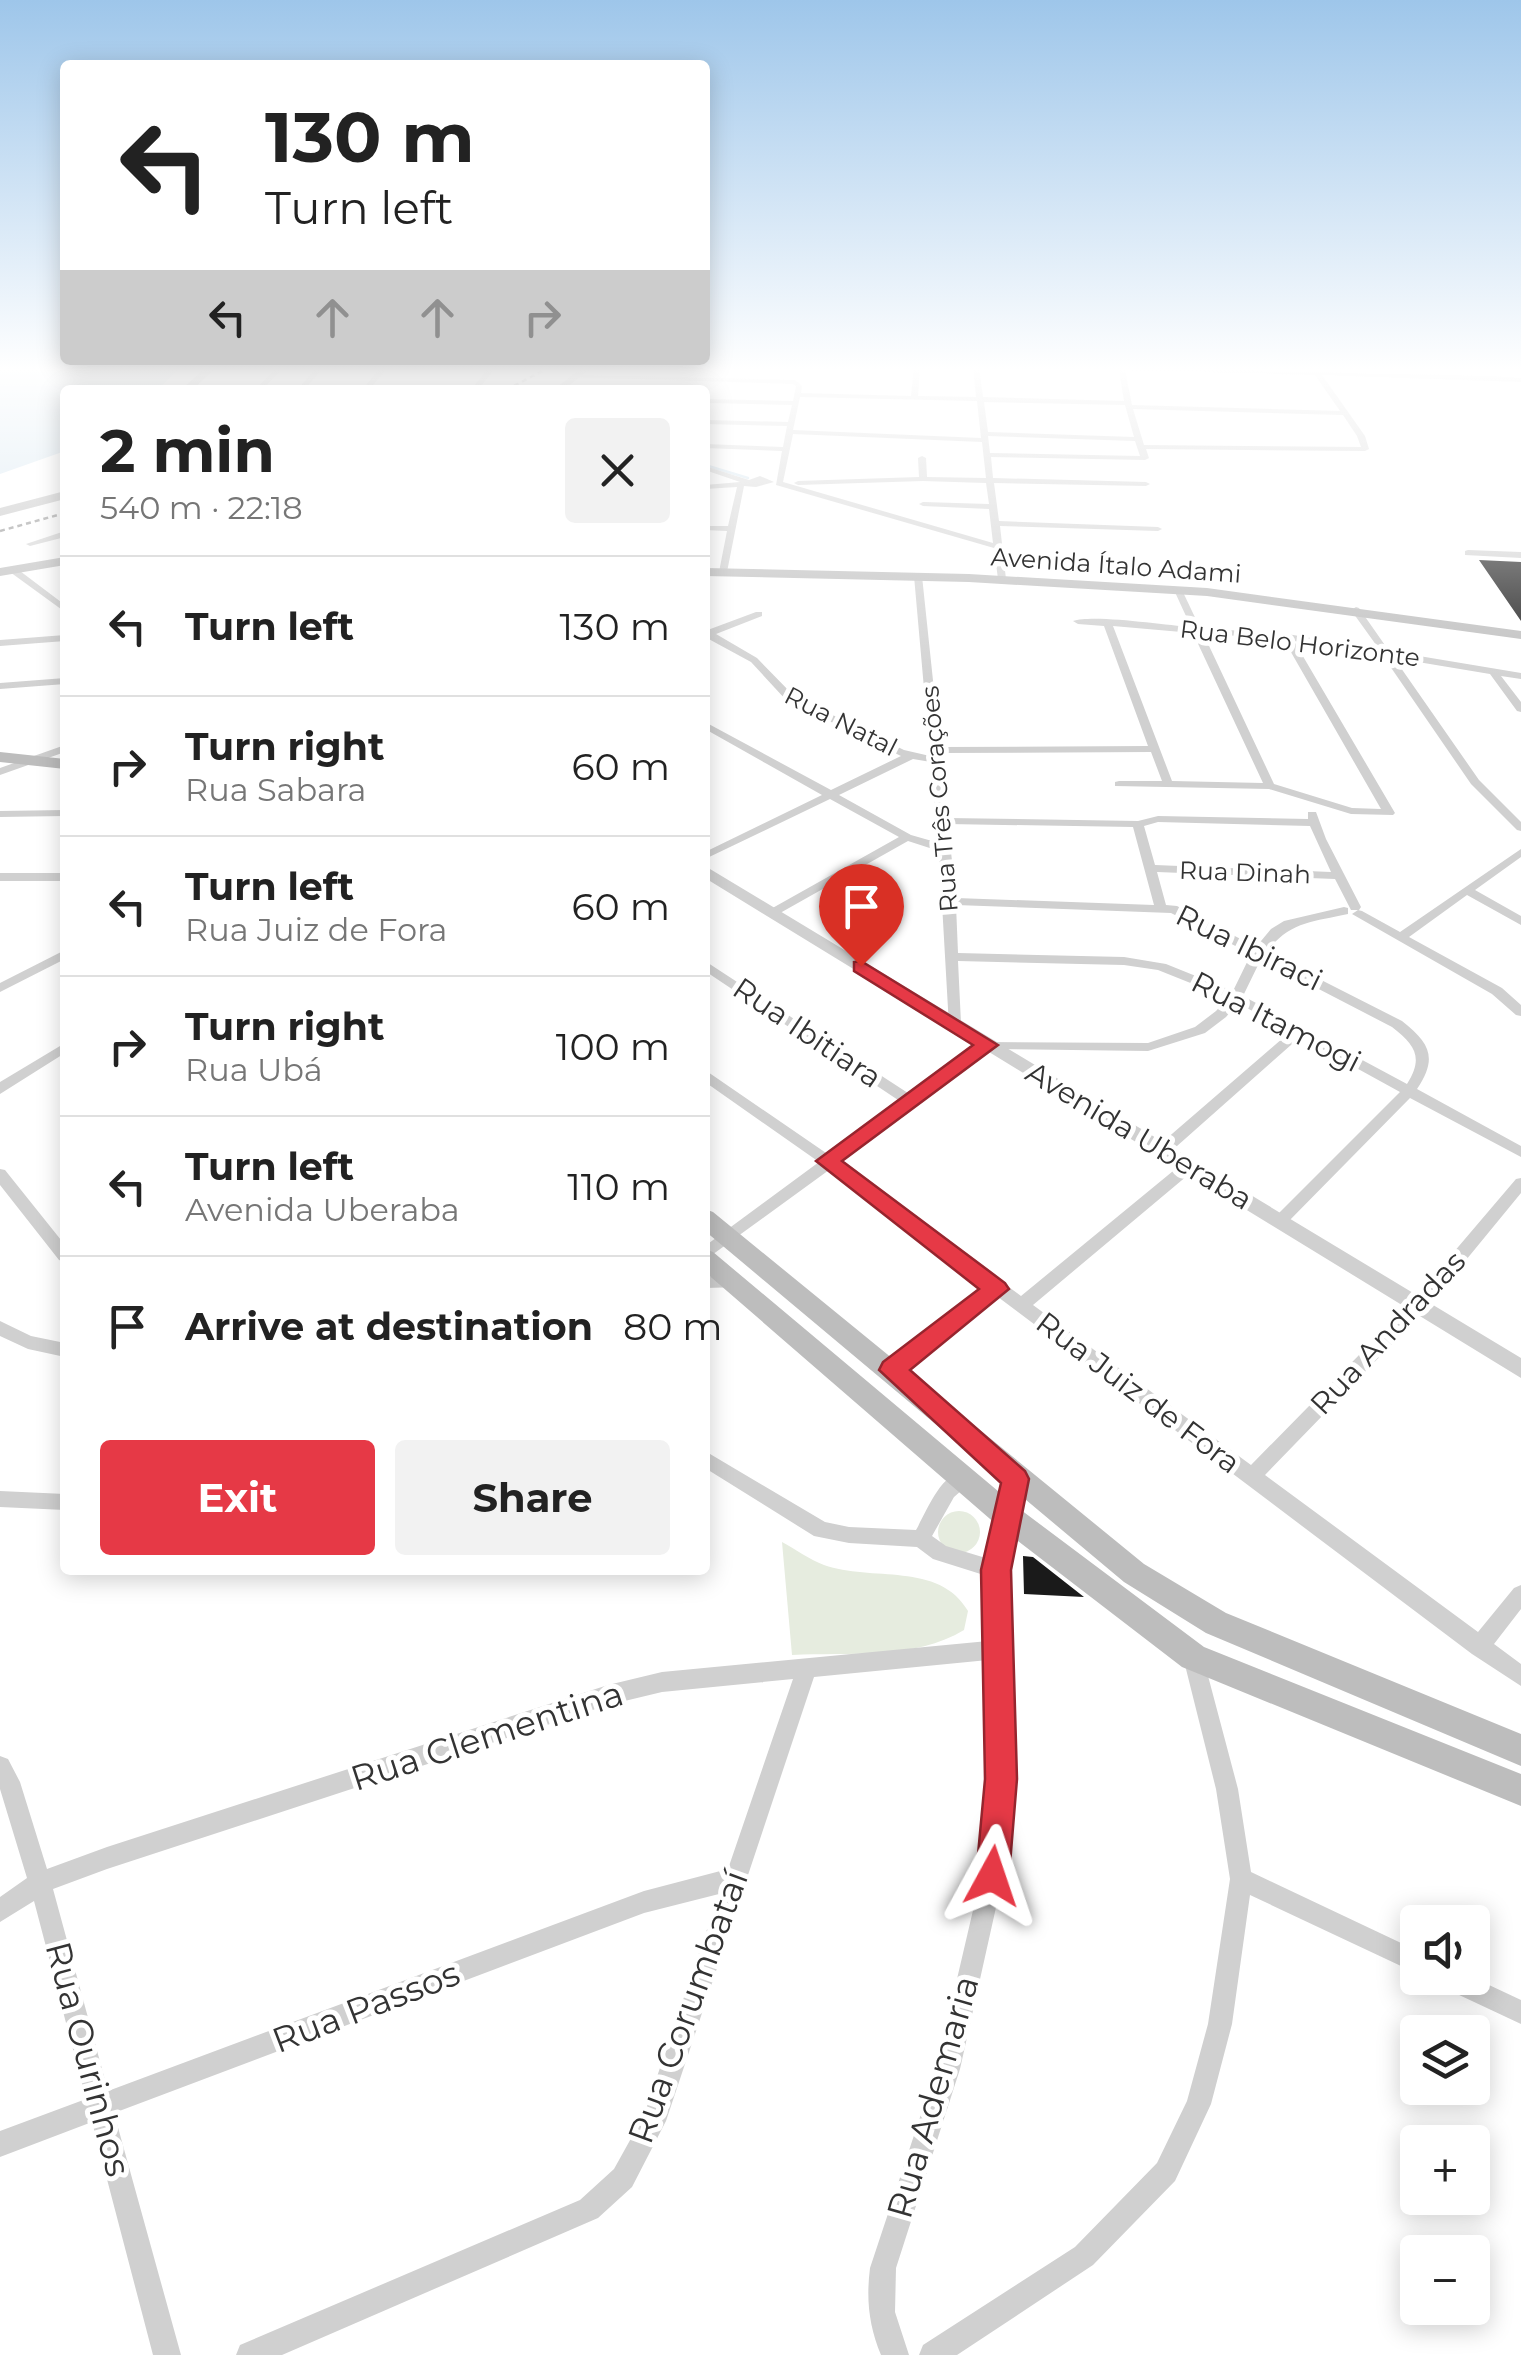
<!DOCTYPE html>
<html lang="en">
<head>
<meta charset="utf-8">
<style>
  :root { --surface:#fff; --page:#f2f2f2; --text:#222; --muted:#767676; --line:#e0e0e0; --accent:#e63946 }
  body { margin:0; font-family:Montserrat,sans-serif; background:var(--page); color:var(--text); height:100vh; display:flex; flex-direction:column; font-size:38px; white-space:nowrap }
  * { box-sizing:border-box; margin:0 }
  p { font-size:32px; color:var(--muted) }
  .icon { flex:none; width:55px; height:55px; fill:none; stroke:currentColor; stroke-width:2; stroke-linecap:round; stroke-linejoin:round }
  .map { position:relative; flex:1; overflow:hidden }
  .details { position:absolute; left:60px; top:385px; width:650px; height:1190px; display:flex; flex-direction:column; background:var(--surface); border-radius:10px; box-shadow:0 5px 25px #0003 }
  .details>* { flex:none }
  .guide { position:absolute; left:60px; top:60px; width:650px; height:305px; border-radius:10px; box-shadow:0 5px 25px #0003; background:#fff; color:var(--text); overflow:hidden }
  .tools { position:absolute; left:1400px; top:1905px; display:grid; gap:20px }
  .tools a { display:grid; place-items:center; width:90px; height:90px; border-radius:10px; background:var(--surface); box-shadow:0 5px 25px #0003; font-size:50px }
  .pin { position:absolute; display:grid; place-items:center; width:85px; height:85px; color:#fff; margin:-102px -42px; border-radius:50% 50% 50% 0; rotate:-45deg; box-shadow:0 0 10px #0007 }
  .pin .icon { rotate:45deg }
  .me { position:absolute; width:110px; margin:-55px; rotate:5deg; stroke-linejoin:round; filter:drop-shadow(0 0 8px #0008) }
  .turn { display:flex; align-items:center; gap:35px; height:210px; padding:0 40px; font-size:45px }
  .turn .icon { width:130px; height:130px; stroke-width:2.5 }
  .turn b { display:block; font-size:70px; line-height:85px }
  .lanes { display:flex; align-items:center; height:95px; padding:0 40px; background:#0003; justify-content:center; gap:50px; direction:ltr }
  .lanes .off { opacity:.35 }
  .round { display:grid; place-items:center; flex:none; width:105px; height:105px; border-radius:10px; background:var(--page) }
  .headline { display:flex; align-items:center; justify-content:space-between; height:170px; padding:0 40px }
  h1 { font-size:60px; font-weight:700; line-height:75px }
  .primary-button { display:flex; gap:20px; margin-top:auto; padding:20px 40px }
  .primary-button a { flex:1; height:115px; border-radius:10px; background:var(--accent); color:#fff; font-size:40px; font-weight:700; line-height:115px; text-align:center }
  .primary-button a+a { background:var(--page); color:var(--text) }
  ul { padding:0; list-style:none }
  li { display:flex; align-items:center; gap:30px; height:140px; padding:0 40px; border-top:2px solid var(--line) }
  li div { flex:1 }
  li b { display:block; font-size:38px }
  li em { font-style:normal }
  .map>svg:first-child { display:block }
</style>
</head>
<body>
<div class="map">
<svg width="1521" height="2355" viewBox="0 0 1521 2355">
  <rect width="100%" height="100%" fill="#fff"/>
  <!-- green -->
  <path fill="#e6ecdf" d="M938 1532a21 21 0 1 1 42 0a21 21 0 1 1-42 0Z
    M782,1542c13,7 28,18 42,23 47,17 115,-4 144,46l-4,19c-49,30 -116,22 -172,25z"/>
  <!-- water -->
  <path fill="#cfe2ee" d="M0,367h181l-24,23h-92v61l-65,23z"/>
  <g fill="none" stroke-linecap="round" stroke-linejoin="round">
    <!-- stream -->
    <path stroke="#cfe2ee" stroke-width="2.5" d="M705,465l43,13"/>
  </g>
  <!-- building -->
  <path fill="#1a1a1a" d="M1479,560l42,2v59z
    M1023,1556l10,1 51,40 -60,-3z"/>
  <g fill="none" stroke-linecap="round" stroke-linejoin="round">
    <!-- minor -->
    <path fill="#d0d0d0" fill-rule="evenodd" d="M277,367h7l-22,23h-7z
      M317,367h7l-20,23h-7z
      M381,367h7l-19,23h-7z
      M489,367h7l-18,23h-7z
      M914,367h6l-2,29 58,1 -3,-30h6l4,30 141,4 -5,-31 -44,-3 413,9 33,2v4l-199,-7 43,61 4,13 -4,2 -219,-2 3,9 -4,2 -154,-3 2,21 153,4 4,2 -4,2 -152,-3 5,38 159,6 4,2 -4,2 -158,-5 6,53 -4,3 -4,-3 -4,-31 -218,-63 6,-34 -77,-3v-4l78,3 4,-21 -82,-2v-4l83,2 4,-17 -87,-2v-4l88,2 3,-15 -3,-2 -223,-7 3,-2 222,5 7,6 -1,7 110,3zM1125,370l190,5 25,36 -208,-6zM800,397l177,4 4,37 -188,-8zM984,402l141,3 9,32 -146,-5zM1133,409l210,6 14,21 4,11 -217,-2zM793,434l189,8 4,36 -59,-1 -1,-19 -4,-2 -4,2 1,19 -121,4 -4,2 4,2 125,-4 63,2 3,21 -66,-2 -4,2 4,2 66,3 4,34 -210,-61zM988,436l147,5 5,15 -150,-3z
      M705,466l44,14 11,-4 14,6 -18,5 -12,-1 -17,86 -4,3 -4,-3 8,-41 -22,-1v-4h23l9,-39 -32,2v-4l35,-3 -35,-12z
      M62,532h3v5l-35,9 -4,-2z
      M1468,550l53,2v6l-56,-3v-4z
      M10,568h6l49,37v7l-55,-40z
      M918,573l4,3 18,171 208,-1 -44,-120 -26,-2 -5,-3c20,-7 91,4 118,6l-17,-37 4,-3 4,3 18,38 87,6 92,15 -28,-39 5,-3 3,1 30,43 132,22v6l-20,-3 20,26v10l-4,-1 -27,-37 -96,-16 85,122 42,42v9l-4,-1 -46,-46 -88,-128 -89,-15 101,172 -2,2 -42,-1 -82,-25 -154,-3v-4l4,-1h43l-11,-29 -210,1 6,65 191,3 20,-5 150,3v-7h8l10,27 35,68 -2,3h-8l-16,-31 -178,-7 9,33 11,1 79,41 15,-18 13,-8 60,-14 4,1v6c-36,8 -57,7 -82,38l136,69c28,22 36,37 15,68l104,57v11l-111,-59 -125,127h-10l-3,-4 3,-4 125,-125 -100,-55 -132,117h-10l-2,-4 2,-4 132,-114 -52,-29 -12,14 -21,16 -57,18 -157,-2 -152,113 182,134 163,-134h10l2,4 -2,4 -161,135 218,160 162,-165 103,-121 5,-1v15l-96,117 -160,165 213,157 36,-44 7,-3v24l-27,35 27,20v22l-49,-32 -474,-357 -100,78 -6,2 -6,-2 -3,-5 3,-5 100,-77 -157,-118 -124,90v-14l114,-84 -114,-80v-12l124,85 72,-53 -196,-131v-10l206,134 72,-53 165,1 47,-16 21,-16 12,-13 -70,-28 -34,-5 -166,-4 3,62 -7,4 -5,-1 -10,-175 -31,-10 -135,76 -4,-1v-6l130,-73 -69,-38 -125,60v-7l117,-57 -117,-66v-7l126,68 70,-34 -115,-56 -35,-38 -46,-25v-6l51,-19h6v4l-46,18 41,24 37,38 110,54 26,6 -16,-180zM1113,626l80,7 70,150 -91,-2zM1203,633l81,7 97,169 -29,-1 -78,-24zM913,759l18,3 5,57 -2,2 5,22 -28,-8 -72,-40zM1158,822l152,4 21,46 -176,-7 -11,-39zM948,824l185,3 21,78 -198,-7zM956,905l215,8 80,41 -18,37 -67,-27 -42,-7 -166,-4zM1261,959l131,68c23,18 32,30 15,57l-164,-88z
      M65,635v6l-65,5v-6z
      M65,678v6l-65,5v-6z
      M65,745v7l-65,23v-7z
      M65,810v6l-65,1v-6z
      M1521,849v8l-46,33 46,26v9l-54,-30 -58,42 93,51 19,17v11l-5,-1 -24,-21 -140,-80 6,-4 4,1 38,21z
      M0,873h65v8h-65z
      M65,950v9l-65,33v-9z
      M65,1043v10l-65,41v-12z
      M0,1169l5,1 60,75v17l-6,-2 -59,-75z
      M705,1276l36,3 2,4 -2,4 -36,1z
      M0,1321l31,15 34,7v14l-37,-8 -28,-13z
      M705,1451l120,71 24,5 67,3c11,-19 27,-63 53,-58l3,6 -3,6 -15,13 -22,39 14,10 43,13 17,-80 3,-6 6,-2 6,2 3,6 -18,91 6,209 -9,97 -43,193 -64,199 -1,44 14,43h-28c-12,-29 -15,-55 -11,-87l66,-199 45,-193 9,-97 -2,-119 -174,17 -148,444 -34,66 -34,31 -316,137h-46l4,-10 340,-145 34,-31 30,-54 75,-221 -75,19 -530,200 67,242h-28l-61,-233 -92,35v-26l86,-32 -52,-198 -34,21v-25l27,-19 -27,-89v-33l8,3 12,23 27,87 60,-22 501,-162 54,-13 326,-31 -1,-65 -54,-17 -16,-12 -68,-4 -35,-7 -109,-68zM793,1679l-65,190 -84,22 -536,200 -55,-202 54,-20 501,-164 54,-13z
      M0,1491l65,3v16l-65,-3z
      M1193,1647l7,3 3,7 35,132 13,83 167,79v23l-168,-79 -18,129 -21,80 -36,77 -82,84 -136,90h-38l4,-10 152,-98 82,-84 30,-62 21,-77 22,-145 -14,-90 -33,-132 3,-7z
      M1472,1977l49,23v24l-81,-38 -4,-8z"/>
    <!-- tertiary -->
    <path fill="#d0d0d0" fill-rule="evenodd" d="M583,367h10l-30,23h-10z
      M705,866l816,492v20l-816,-500z"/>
    <!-- secondary -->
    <path fill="#bdbdbd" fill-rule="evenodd" d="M206,367h11l-25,23h-11z
      M65,491v8l-65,17v-8z
      M65,557v8l-65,11v-8z
      M705,568l264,6 238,14 314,43v8l-314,-43 -238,-14 -264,-6z
      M0,752l65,7v10l-65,-7z
      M705,1209l8,3 431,352 82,49 295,121v32l-315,-133 -82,-51 -419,-351z
      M705,1249l8,3 304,255 187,140 317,127v32l-339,-139 -185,-142 -292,-253z"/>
    <!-- rail -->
    <path stroke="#888" stroke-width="2.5" stroke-dasharray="5 4" stroke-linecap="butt" d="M506,390l44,-23
      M0,531l65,-18"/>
  </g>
  <!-- sky -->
  <linearGradient id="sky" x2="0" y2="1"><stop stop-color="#9ec6ea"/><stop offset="0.53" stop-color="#fff"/><stop offset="1" stop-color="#fff" stop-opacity="0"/></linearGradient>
  <rect width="1521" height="697" fill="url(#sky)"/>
  <!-- route -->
  <path fill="#e63946" stroke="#96252e" stroke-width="2.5" d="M861,961l137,84 -156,116 163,122 4,6 -99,81 115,101 4,8 -18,91 6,209 -8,97 -4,12 -13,5 -12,-5 -4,-12 9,-97 -4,-209 20,-87 -122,-113 4,-8 96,-73 -163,-128 157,-116 -119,-74v-9z"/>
  <g text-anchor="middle" stroke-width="10" stroke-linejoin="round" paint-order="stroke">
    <!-- far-street labels -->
    <g font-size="25" fill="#333" stroke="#fff">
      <text transform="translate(1116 565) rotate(4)" y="9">Avenida Ítalo Adami</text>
      <text transform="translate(1300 643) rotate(7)" y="9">Rua Belo Horizonte</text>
      <text transform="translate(841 721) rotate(27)" y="9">Rua Natal</text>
      <text transform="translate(939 799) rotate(-95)" y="9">Rua Três Corações</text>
      <text transform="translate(1245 872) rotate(2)" y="9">Rua Dinah</text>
    </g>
    <!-- street labels -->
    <g font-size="30" fill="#333" stroke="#fff">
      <text transform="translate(1249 948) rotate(26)" y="10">Rua Ibiraci</text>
      <text transform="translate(1276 1022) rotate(27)" y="10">Rua Itamogi</text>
      <text transform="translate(807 1033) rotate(34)" y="10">Rua Ibitiara</text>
      <text transform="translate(1139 1136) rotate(31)" y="10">Avenida Uberaba</text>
      <text transform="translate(1388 1333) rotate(-47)" y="10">Rua Andradas</text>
      <text transform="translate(1138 1393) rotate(37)" y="10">Rua Juiz de Fora</text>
    </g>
    <!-- near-street labels -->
    <g font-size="35" fill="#333" stroke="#fff">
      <text transform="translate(487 1736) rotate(-18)" y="12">Rua Clementina</text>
      <text transform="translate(366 2007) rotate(-21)" y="12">Rua Passos</text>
      <text transform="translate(688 2007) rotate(-70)" y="12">Rua Corumbataí</text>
      <text transform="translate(88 2059) rotate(75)" y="12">Rua Ourinhos</text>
      <text transform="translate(933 2097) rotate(-74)" y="12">Rua Ademaria</text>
    </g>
  </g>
</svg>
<div class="tools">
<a><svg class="icon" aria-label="sound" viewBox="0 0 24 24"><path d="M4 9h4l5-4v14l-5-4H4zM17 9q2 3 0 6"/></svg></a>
<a><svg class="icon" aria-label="layers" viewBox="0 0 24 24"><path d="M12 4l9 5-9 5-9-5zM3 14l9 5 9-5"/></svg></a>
<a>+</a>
<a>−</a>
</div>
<div class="pin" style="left:861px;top:966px;background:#d93025"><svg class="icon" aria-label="arrive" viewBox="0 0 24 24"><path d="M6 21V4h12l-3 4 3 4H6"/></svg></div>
<svg class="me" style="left:992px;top:1876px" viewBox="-20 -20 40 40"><path d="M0-17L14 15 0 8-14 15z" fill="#e63946" stroke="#fff" stroke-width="4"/></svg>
<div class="guide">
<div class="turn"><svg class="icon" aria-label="left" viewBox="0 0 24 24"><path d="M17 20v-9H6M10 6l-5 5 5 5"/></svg><div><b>130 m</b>Turn left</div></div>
<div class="lanes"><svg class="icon" aria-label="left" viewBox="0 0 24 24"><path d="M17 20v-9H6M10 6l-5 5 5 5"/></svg><svg class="icon off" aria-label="ahead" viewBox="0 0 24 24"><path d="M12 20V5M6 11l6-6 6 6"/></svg><svg class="icon off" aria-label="ahead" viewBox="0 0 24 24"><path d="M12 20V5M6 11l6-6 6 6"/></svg><svg class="icon off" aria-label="right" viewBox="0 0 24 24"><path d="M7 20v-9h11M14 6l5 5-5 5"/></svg></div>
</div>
<section class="details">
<div class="headline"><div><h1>2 min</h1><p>540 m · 22:18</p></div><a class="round"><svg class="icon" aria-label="close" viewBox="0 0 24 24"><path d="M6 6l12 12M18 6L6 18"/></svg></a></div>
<ul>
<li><svg class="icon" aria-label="left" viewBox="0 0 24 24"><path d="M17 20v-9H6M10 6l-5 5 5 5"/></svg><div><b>Turn left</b></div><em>130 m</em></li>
<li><svg class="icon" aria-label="right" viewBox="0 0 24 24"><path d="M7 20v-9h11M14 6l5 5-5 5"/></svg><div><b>Turn right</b><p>Rua Sabara</p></div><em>60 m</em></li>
<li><svg class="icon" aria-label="left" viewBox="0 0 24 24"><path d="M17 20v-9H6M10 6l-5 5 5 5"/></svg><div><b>Turn left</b><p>Rua Juiz de Fora</p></div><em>60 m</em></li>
<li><svg class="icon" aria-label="right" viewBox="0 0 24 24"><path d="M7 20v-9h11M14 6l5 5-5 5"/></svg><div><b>Turn right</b><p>Rua Ubá</p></div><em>100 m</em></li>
<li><svg class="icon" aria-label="left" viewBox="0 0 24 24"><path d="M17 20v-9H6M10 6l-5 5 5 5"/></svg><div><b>Turn left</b><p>Avenida Uberaba</p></div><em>110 m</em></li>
<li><svg class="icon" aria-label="arrive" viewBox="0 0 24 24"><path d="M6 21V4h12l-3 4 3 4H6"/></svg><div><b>Arrive at destination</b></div><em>80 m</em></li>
</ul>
<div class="primary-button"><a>Exit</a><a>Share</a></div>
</section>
</div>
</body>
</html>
